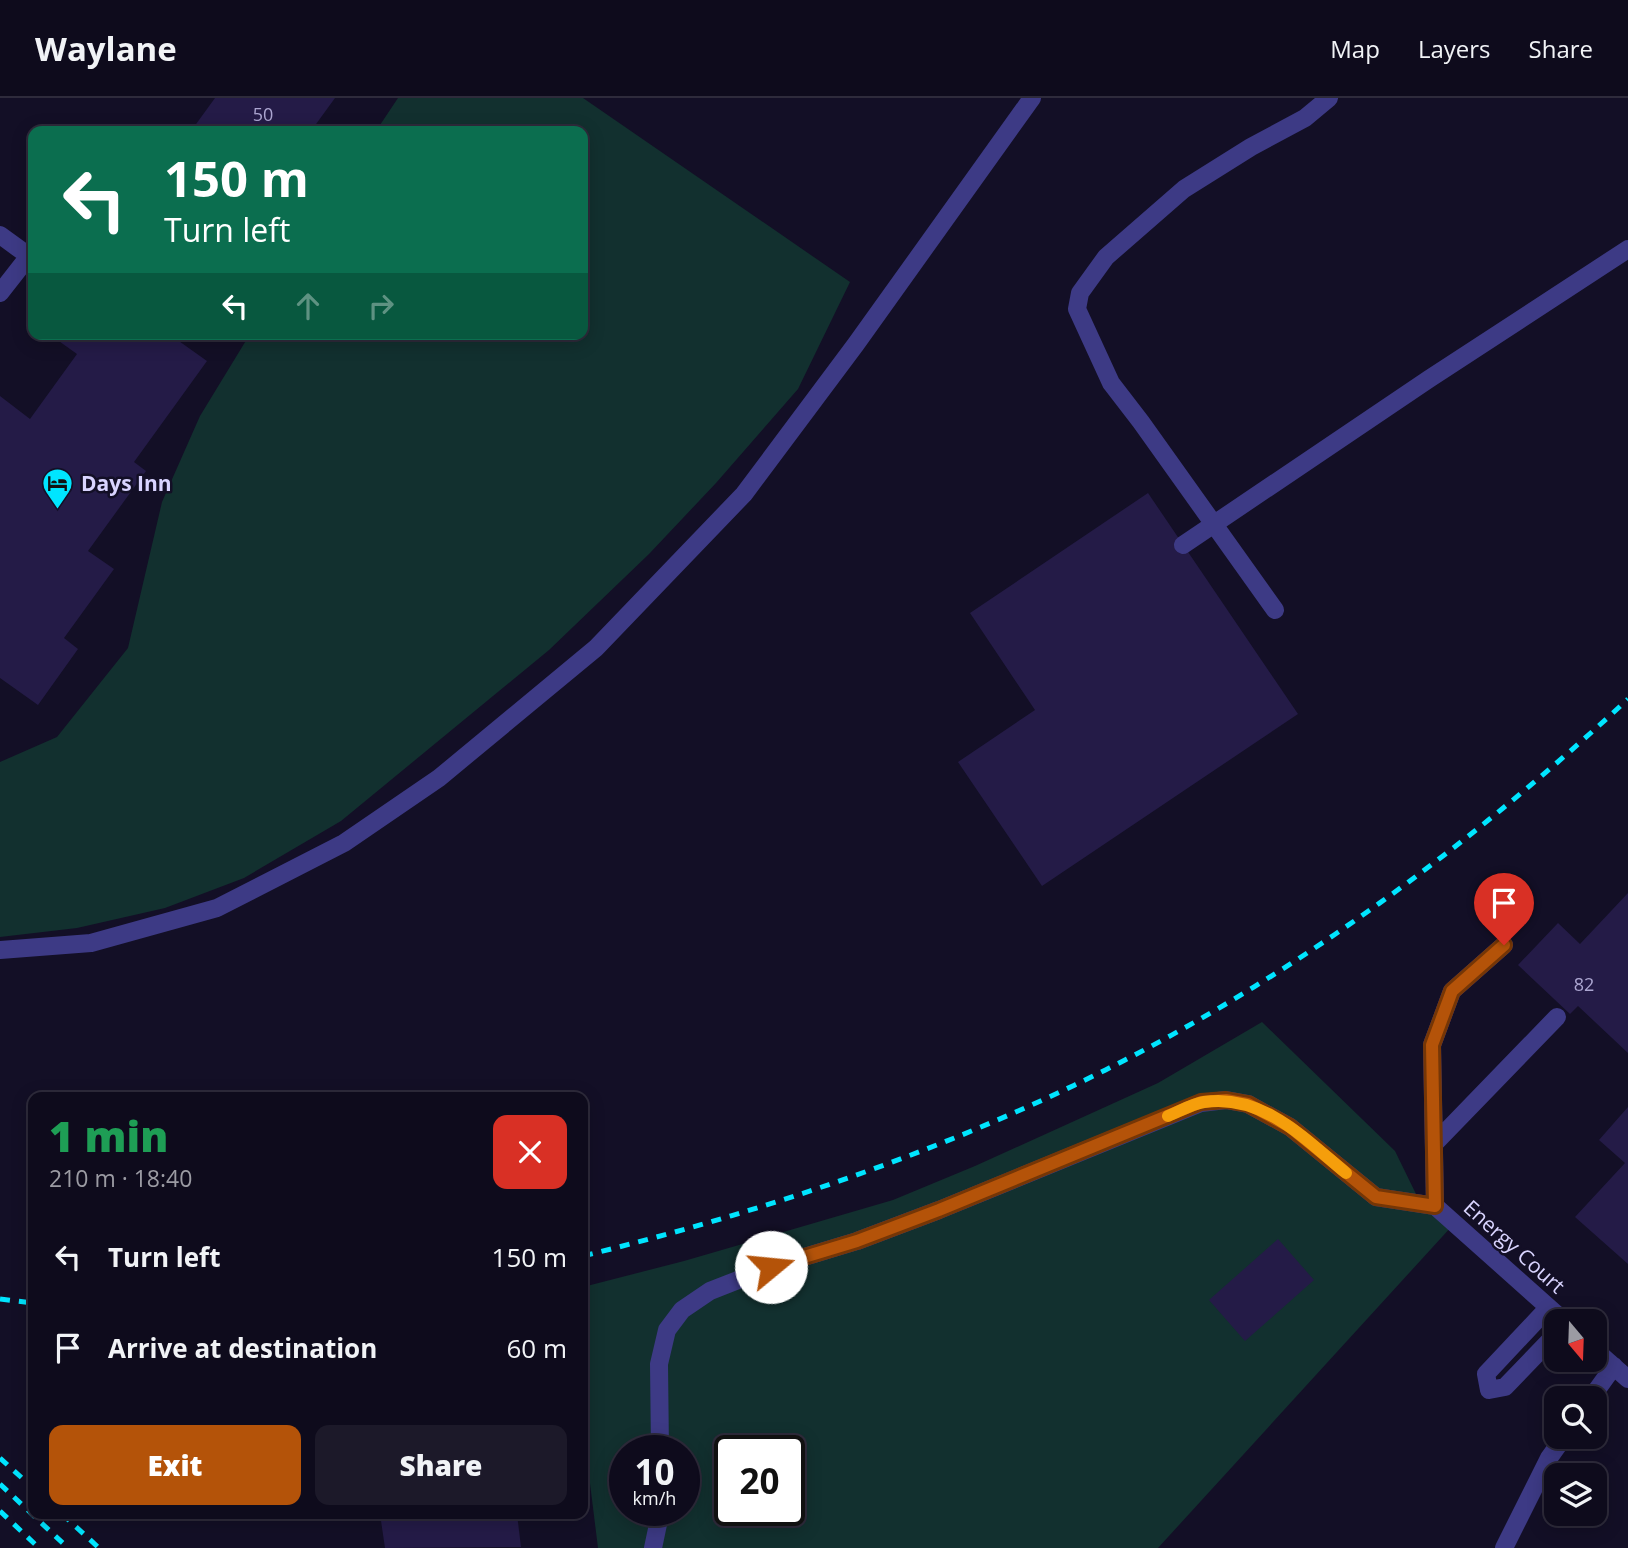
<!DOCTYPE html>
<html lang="en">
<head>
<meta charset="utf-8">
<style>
  :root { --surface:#0e0b1c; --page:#1c1929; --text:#f1f3f6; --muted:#9b9ba3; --line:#2e2b3b; --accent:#b45309 }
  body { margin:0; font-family:"Open Sans",sans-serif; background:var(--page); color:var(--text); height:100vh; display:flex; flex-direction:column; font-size:26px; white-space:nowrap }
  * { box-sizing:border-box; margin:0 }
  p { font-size:23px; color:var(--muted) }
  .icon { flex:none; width:38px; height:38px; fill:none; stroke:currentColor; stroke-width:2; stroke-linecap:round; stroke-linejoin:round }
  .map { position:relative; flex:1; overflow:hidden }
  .sheet { position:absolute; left:28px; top:994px; width:560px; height:427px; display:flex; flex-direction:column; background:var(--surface); border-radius:14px; box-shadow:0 4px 18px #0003,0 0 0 2px var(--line) }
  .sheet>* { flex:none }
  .banner { position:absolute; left:28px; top:28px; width:560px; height:214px; border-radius:14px; box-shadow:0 4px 18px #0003,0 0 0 2px var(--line); background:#0b6e4f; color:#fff; overflow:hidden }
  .needle { width:46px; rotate:161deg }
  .buttons { position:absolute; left:1544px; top:1211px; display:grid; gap:14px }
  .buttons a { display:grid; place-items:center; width:63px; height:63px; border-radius:14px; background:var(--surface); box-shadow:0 4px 18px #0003,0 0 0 2px var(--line); font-size:35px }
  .speed { position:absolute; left:609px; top:1337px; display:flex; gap:14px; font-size:35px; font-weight:700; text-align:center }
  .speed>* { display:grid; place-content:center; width:91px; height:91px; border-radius:50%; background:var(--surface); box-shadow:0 4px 18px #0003,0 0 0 2px var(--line); line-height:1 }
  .speed small { font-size:18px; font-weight:400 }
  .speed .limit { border:4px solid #111; border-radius:10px; background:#fff; color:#111 }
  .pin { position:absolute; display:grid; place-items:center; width:60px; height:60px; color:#fff; margin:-72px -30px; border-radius:50% 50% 50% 0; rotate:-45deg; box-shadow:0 0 7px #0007 }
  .pin .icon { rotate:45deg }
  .me { position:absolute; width:77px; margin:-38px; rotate:73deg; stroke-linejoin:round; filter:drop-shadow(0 0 5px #0008) }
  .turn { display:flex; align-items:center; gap:24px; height:147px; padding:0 21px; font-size:32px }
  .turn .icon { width:91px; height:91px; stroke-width:2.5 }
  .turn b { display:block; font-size:49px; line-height:60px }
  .lanes { display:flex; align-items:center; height:66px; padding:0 21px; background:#0003; justify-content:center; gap:35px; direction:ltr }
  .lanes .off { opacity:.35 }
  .round { display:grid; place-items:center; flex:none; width:74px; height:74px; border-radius:14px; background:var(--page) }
  .summary { display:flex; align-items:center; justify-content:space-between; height:119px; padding:0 21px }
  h1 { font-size:42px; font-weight:800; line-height:52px; color:#1e9e55 }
  .cta { display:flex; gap:14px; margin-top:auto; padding:14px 21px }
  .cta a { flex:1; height:80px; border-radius:14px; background:var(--accent); color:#fff; font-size:28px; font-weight:800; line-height:80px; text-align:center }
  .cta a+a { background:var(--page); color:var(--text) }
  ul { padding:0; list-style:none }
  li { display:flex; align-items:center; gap:21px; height:91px; padding:0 21px }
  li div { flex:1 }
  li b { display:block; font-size:26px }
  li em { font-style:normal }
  header { display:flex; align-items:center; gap:42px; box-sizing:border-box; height:98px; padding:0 35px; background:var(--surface); border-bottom:2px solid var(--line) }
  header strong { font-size:33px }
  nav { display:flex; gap:38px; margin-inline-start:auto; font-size:24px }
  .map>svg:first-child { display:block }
</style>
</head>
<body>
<header>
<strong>Waylane</strong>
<nav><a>Map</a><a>Layers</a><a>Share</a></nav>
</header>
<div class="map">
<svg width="1628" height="1450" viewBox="0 0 1628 1450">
  <rect width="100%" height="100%" fill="#130f26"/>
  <!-- green -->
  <path fill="#12302f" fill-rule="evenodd" d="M398,0h185l267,184 -52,107 -82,94 -67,71 -100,96 -208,171 -97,57 -79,30 -88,20 -77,9v-175l57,-25 71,-89 34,-146 38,-86 50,-82h333v-203h-207z
    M1262,924l133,129 21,43 36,32 -294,322h-560l-15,-121v-140l101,-26 209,-61 82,-34 183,-83zM625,1353h59v59h-59zM730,1353h59v59h-59z"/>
  <!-- building -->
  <path fill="#241b47" d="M215,0h120l-24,33h-120z
    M49,236h120l38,27 -73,101 12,9 -58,80 26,18 -50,69 14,11 -40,56 -38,-27v-282l30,23 47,-65z
    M1148,395l150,221 -256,172 -84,-124 77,-52 -65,-97z
    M1628,795v160l-50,-47 -8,8 -52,-49 40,-42 22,21z
    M1628,1009v157l-53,-47 50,-54 -26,-23z
    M1278,1141l36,41 -69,61 -36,-41z
    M380,1416h137l4,33 -136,1z"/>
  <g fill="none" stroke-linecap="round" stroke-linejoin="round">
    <!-- minor -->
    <path stroke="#3d3a85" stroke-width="18" d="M0,137l29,21 -29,37
      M1183,447l246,-166 199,-130
      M1275,512l-134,-188 -30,-39 -34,-74 3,-16 26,-36 78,-68 67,-42 54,-29 24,-20
      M0,852l91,-7 126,-35 127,-65 95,-65 157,-130 148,-154 112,-150 176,-246
      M1434,1046l123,-127
      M1435,1108l-3,-161 20,-54 52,-46
      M1435,1108l129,115
      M1548,1210l-62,66 3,16 16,-3 51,-53
      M1594,1251l34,30
      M1591,1300l23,-32
      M660,1353l-1,-87 8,-34 15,-20 28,-19 61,-24 86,-26 82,-31 262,-107 25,-3 22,4 42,23 86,70 59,9
      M653,1450l8,-38
      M1504,1450l45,-90 15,-21"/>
    <!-- rail -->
    <path stroke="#00e5ff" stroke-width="5" stroke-dasharray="10 9" stroke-linecap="butt" d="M583,1158c187,-46 371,-108 542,-196 184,-95 352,-221 503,-361
      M0,1201l33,4
      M0,1360l33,30
      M0,1386l68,64
      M0,1413l39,37
      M62,1416l37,34"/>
  </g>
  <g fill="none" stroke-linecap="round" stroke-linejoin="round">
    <defs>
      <path id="route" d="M771,1169l86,-26 82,-31 262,-108 25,-2 22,4 42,23 86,70 59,9 -3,-161 20,-54 52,-46"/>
    </defs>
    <!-- route casing -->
    <use href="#route" stroke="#753606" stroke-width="18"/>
    <!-- route -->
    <use href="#route" stroke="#b45309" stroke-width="12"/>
    <!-- slow -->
    <path stroke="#f59e0b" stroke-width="12" d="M1168,1018c12,-5 24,-12 36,-14 58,-9 101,37 142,71"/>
  </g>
  <!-- icons -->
  <defs>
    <symbol id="hotel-pin" viewBox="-11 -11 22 30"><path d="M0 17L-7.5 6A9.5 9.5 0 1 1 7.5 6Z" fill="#00e5ff" stroke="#130f26"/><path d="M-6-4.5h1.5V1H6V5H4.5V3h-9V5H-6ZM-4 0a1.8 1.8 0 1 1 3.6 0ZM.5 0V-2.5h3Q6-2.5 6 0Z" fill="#111"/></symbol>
  </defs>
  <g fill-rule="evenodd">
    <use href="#hotel-pin" x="40" y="368" width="35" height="47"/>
  </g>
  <g text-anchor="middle" stroke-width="5" stroke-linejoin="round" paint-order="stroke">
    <!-- number labels -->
    <g font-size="18" fill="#aca6d1">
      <text x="263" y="23">50</text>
      <text x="1584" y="893">82</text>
    </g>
    <!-- poi labels -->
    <g font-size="21" font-weight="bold" fill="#d9d4ff" stroke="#130f26" text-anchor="start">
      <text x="81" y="393">Days Inn</text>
    </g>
    <!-- street labels -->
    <g font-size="21" fill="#d9d4ff" stroke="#130f26">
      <text transform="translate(1514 1149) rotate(42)" y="7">Energy Court</text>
    </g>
  </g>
</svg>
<div class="buttons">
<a><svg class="needle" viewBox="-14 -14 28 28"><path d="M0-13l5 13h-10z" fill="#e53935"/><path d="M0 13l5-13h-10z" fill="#9b9ba3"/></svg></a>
<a><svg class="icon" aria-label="search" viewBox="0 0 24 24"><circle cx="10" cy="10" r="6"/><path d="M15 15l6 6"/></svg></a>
<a><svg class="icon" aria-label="layers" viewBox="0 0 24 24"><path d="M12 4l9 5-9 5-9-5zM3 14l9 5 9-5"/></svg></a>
</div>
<div class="speed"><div>10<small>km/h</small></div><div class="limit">20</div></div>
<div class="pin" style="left:1504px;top:847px;background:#d93025"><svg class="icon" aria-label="arrive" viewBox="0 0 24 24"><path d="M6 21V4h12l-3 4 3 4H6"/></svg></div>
<svg class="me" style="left:771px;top:1169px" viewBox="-20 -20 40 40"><circle r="19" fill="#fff"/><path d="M0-13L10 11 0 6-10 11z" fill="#b45309"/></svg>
<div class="banner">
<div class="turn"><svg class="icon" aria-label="left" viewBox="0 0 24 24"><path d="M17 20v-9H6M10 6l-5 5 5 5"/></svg><div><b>150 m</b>Turn left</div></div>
<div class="lanes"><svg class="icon" aria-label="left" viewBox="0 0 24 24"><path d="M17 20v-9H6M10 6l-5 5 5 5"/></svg><svg class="icon off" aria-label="ahead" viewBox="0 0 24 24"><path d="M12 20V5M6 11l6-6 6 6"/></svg><svg class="icon off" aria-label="right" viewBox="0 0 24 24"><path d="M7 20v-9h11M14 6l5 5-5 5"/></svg></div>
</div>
<section class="sheet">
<div class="summary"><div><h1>1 min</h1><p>210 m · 18:40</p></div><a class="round" style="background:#d93025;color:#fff"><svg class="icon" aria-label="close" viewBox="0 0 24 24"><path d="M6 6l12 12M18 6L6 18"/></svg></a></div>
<ul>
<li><svg class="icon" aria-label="left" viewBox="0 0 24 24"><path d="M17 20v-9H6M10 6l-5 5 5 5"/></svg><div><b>Turn left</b></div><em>150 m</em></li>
<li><svg class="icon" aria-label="arrive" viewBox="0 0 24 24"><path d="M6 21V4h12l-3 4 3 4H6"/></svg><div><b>Arrive at destination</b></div><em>60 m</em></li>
</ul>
<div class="cta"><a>Exit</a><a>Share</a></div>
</section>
</div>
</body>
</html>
